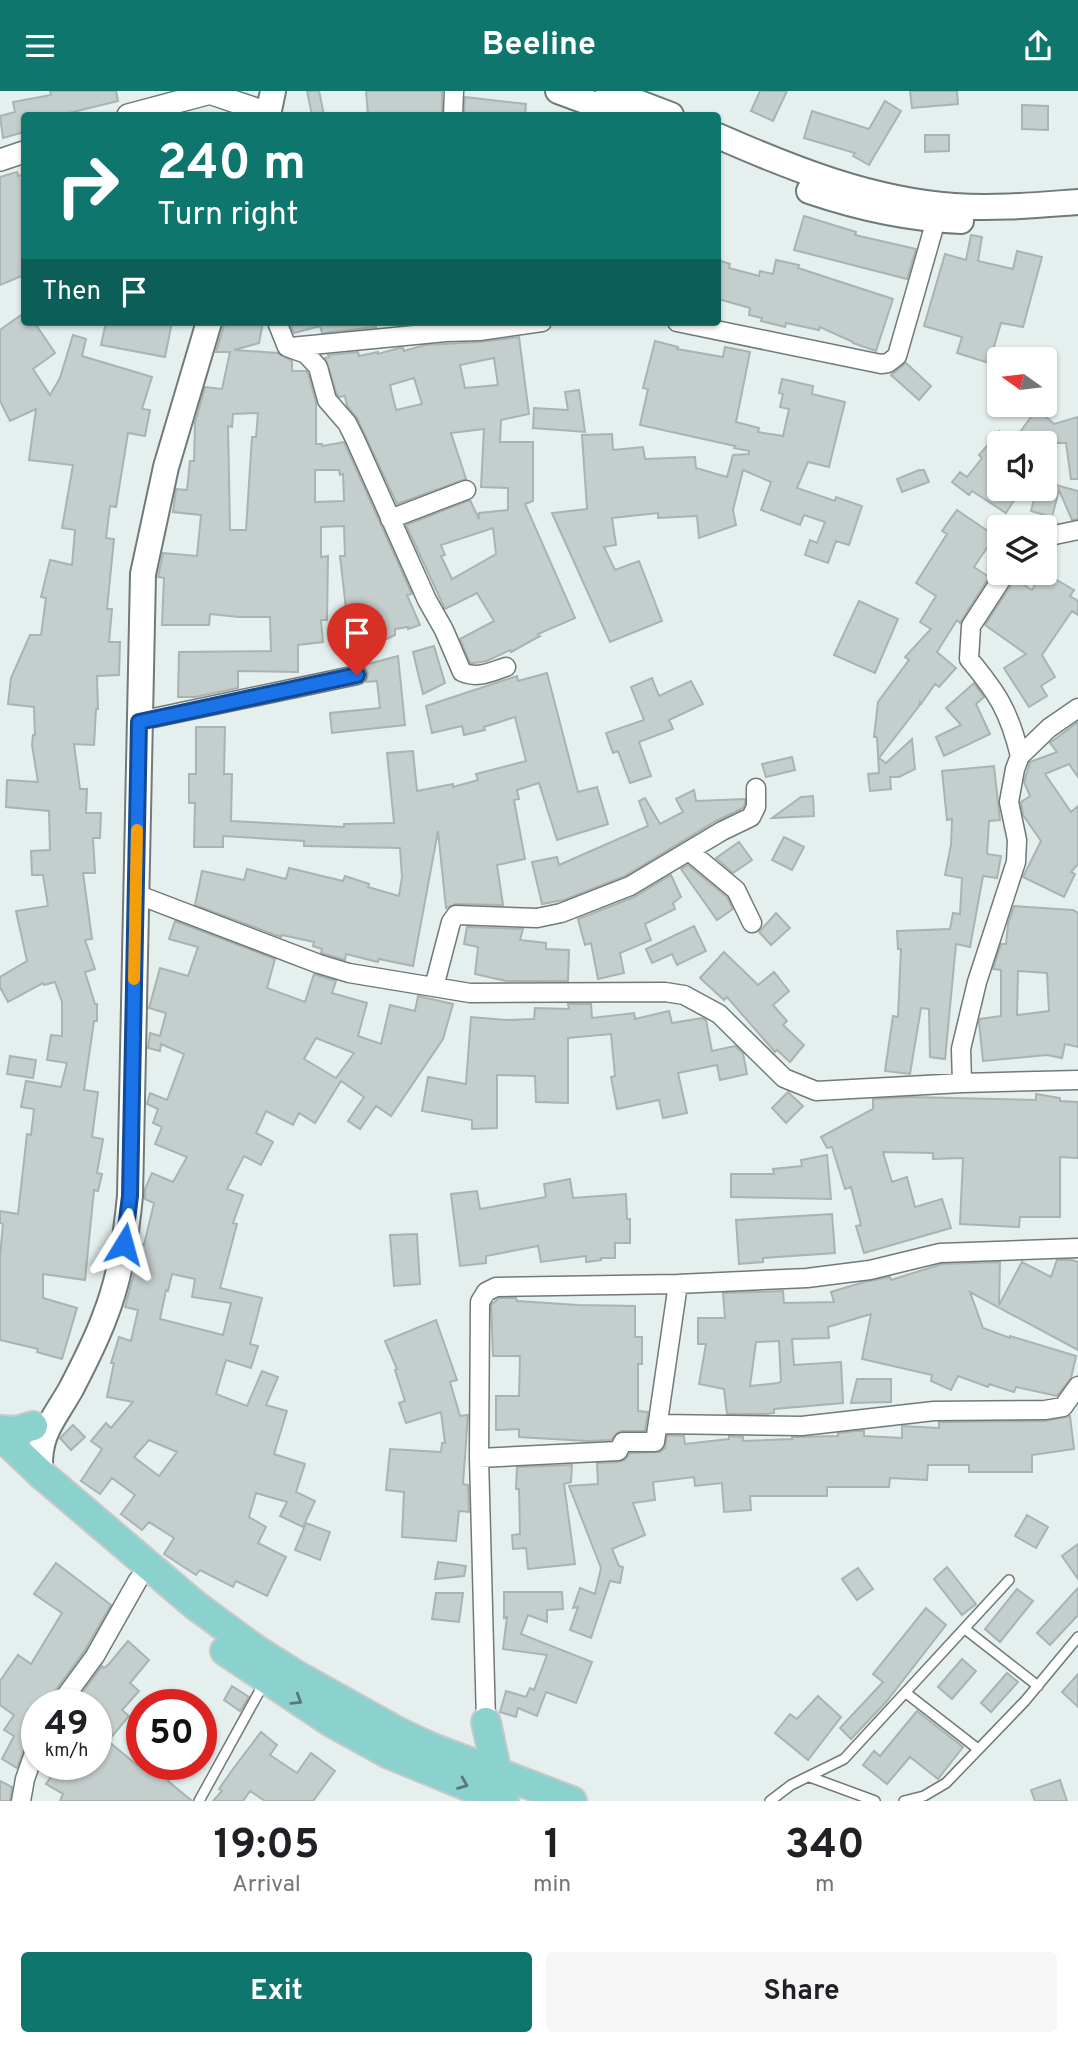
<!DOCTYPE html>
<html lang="en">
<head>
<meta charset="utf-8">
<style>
  :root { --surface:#fff; --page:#f6f6f6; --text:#202124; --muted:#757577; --accent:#0f766e }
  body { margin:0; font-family:Overpass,sans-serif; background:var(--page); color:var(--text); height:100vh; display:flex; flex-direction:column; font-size:26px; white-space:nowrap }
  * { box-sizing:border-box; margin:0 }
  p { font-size:23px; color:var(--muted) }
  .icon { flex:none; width:38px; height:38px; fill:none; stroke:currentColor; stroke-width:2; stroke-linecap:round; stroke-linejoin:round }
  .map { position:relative; height:1710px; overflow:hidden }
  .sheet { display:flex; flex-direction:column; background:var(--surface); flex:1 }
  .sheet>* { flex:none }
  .banner { position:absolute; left:21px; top:21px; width:700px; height:214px; border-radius:7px; box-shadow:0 2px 5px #0004; background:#0f766e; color:#fff; overflow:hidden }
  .needle { width:46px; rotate:284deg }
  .buttons { position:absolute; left:987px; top:256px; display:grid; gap:14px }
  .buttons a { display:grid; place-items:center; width:70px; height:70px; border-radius:7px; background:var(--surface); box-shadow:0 2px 5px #0004; font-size:35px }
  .speed { position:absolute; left:21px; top:1598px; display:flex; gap:14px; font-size:35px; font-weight:700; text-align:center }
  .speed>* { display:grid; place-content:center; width:91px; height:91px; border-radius:50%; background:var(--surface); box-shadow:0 2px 5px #0004; line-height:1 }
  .speed small { font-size:18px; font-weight:400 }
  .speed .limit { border:10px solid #d22; background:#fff; color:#111 }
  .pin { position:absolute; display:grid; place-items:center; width:60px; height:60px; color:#fff; margin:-72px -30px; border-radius:50% 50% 50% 0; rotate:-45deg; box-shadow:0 0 7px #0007 }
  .pin .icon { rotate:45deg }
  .me { position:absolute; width:77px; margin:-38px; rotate:8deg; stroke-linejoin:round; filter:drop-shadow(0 0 5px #0008) }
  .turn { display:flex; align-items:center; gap:24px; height:147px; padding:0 21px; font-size:32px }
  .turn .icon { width:91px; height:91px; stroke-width:2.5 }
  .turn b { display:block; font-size:49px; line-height:60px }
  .then { display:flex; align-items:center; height:66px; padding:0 21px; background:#0003; gap:14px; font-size:26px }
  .eta { display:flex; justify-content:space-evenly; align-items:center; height:119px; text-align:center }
  .eta b { font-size:42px; font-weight:700; line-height:49px }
  .primary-button { display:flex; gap:14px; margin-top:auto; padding:14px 21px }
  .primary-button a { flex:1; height:80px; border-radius:7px; background:var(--accent); color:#fff; font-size:28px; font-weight:700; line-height:80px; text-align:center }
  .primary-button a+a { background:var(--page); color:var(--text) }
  header { display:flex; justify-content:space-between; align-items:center; height:91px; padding:0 21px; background:var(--accent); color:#fff; font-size:32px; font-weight:700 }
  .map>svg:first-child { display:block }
</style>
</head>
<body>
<header><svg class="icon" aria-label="menu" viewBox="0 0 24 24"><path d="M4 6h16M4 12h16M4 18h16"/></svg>Beeline<svg class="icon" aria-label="share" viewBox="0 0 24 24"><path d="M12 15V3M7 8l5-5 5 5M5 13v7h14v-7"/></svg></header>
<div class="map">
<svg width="1078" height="1710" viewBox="0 0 1078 1710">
  <rect width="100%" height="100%" fill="#e4efee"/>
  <!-- building -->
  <path fill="#c4cecd" stroke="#a9b3b2" stroke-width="2" fill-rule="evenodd" d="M50,0h66l2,10 -57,14h-37v17l-21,6 -3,-22 15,-4 -2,-10 38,-7z
    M307,0h12l5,24h-12z
    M366,0h76v24h-74z
    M760,0h27l-14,30 -22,-10z
    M910,0h47l1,13 -46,4z
    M465,6l61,7 -1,11h-61z
    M885,10l16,10 -32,54 -16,-9 2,-3 -51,-15 8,-27 57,18z
    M1022,14l26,1v24l-26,-1z
    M925,44h24v16l-24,1z
    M17,81l1,4 6,-2v101l-24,10v-108z
    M804,125l52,16 -1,3 61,14 -9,30 -113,-29z
    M971,144l11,2 -4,24 35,8 4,-18 25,6 -19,70 -22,-4 -12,40 -32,-10 5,-16 -38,-11 21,-72 21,6z
    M718,169l12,4 -1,4 30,8 1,-5 13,3 3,-14 23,5 -1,3 95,31 -17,52 -23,-8v-1l-33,-15 -1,3 -33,-7 -1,4 -24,-6 1,-3 -13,-3 1,-7 -32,-9z
    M24,222v9h10l21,31 -22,16 17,26 10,-17 13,-43 13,4 -4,17 70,21 -10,32 8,1 -5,26 -17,-3 -12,74 -6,-1 -4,32 8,1 -7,70h5l-3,33h11l-1,33 -22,1 1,33h-2l-2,36 -20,-1 6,45h7l-1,24h15l-1,25h-7l2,35h-12l9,66 -7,1 10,29 -10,3 10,32h2v17h-3l-10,69 14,2 -6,45 11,2 -6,34 5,1 -4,17 -4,-1 -9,90 -42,-6v24l34,10 -15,51 -25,-7 1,-3 -38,-9v-84l3,-32 -3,-1v-12l18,3 9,-80 4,1 3,-26 -13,-2 5,-26 35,6 6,-24 -20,-3 4,-25 11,1v-34l-7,-20 -11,3 -1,-2 -35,19 -8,-15v-10l27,-16 -11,-50 32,-5 -5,-31h-11l-1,-24 19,-1 -1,-39 -43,-4 1,-27 31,2 -6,-37 1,-10h2l-1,-28 -26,-3 3,-26 19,-43h11l5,-37 -5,-1 9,-37 22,5 3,-35 -13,-2 11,-63 -44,-5 7,-51 -26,12 -10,-20v-71z
    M106,231h66l-7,35 -64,-12z
    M225,231h38l-4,21 -25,7 44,3 14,8v10h14l2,2 8,29v42h6v2l22,-4 68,152 -5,1 13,30 -12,4v-2l-13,2v6l-32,15 -1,-8 -12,2 -10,-88h5l-1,-30 -23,1v30l7,-1 -1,64h-6l2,22 -25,3v27l-60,-1v17l-43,9h-17l1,-45 92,-1 -1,-34h-31l-29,-3 -1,11h-47l2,-47 -6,-1 5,-24 34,3 4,-41 -28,-3 2,-15 1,-8 11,1 3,-29h4l1,-38 10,-36 17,2 8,-37h-14zM258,322l-2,24h-4l-6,93h-16l-2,-104 4,1 1,-13zM315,379h24l1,5 3,-1 1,27 -29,1z
    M289,231h87v5l-54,6 -2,-7 -26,7z
    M519,246l10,77 -28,6 -1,22h33v59l-8,3 50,114 -37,16 2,2 -29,16 -1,-2 -23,11 -13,2h-4l-10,-24 34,-18 -17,-28 -32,16 -39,-84 64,-25 9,19v-6l29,-3v-22l-27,-1 3,-58 -33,4 15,46 -69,25 -40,-86 -10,-12 -2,-10 -5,1 -3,-2 -12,-37 4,-1 -1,-2 30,-3 1,4 19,-4v2l21,-6h4l1,3 21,-6 55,-3zM494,267l4,27 -33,3 -5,-23zM414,287l8,26 -26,6 -6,-25zM493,437l3,26 -44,25 -11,-23 4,-1 -4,-10z
    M655,250l23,6 -1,2 46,8 2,-10 25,5 -14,70 23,6 -1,4 25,4 6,-27 -9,-2 3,-13 -4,-1 3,-14 31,7 -1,8 33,8 -16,65 -21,-5 -11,26 38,13 1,-4 26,9 -13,39 -13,-4 -8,22 -23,-8 5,-15 7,3 8,-21 -21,-7 -4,10 -39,-15 10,-28 -28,-12 -10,40 3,15 -37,13 -2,-22 -39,2v-5l-46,5 4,27 -12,2 11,23 24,-9 23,60 -52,21 -58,-129 35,-4 -5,-74 30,-1 1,16 30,-3 2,12 50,-2 1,11 31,9 6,-22 16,-1v-3l-15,-3 1,-2 -95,-21 8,-36 -5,-1z
    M906,272l25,23 -12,14 -28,-25z
    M579,299l6,42 -52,-4 1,-20 34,2 -3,-18z
    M1037,318l17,15 24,-7v62h-7l-5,-36h-18l-2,2 -1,-2h-33z
    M999,341v56h23l-16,25 -34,-22 -3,4 -17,-13 8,-10 7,5 15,-19 -3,-3z
    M919,379h5l5,12 -27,10 -5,-13z
    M1045,391l33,9v28l-6,1 -13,-30 -7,27 -21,-6 4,-15 3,1 2,-9h5z
    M957,419l38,26 -21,31 15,10 -29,46 -3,-3 -20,32 19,16 -17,19 -4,-3 -14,20 -1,-2 -1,4 -40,52 7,5 26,-24 3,30 -16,8h-9l1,12 -21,2 -2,-17 11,-1 -2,-36h-3l4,-35 31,-42 -4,-3 26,-28 -11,-7 16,-26 -20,-13 31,-49 -5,-3z
    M1043,481l31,18 -4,6 8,5v14l-6,-4 -30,44 13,22 -14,9 6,10 -18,11 -25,-39 22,-14 -41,-29 30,-46 17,11z
    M859,510l39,18 -23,54 -41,-18z
    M434,555l11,37 -22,11 -10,-42z
    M398,565l7,69 -73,8 -2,-20 50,-5 -3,-27 -11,1 2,-9 -4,-8z
    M547,582l31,119 19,-5 11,37 -51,16 -18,-57 -22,7 2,9 -5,1 11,59 -28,6 6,40 -47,-1 -10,4 -8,-77 -25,135 -34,-7 -1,3 -32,-8 -1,6 -24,-7 1,-4 -9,-3 1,-4 -32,-7 -1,2 -86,-32 7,-34 42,9 3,-11 39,10 3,-11 54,13 2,-5 24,8 -1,3 31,9 3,-19 -2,-29 -96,-2v-5l-81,-5v11h-29l1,-44h-6v-29h7v-47h29l-1,47h8l-1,47 113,6v-3l50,-1 -7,-70 26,-2 4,40 36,-7v3l25,-7 -2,-6 50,-13 -11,-44 -31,10 1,3 -21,5 -2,-9 -30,7 -6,-27 91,-30 1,5z
    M652,587l7,18 32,-15 12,23 -34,16 4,9 -34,13 12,34 -21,7 -12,-32 -5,2 -7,-20 38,-13 -13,-33z
    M974,592l10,14 -8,7 14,30 -46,22 -8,-19 25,-12 -15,-17z
    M1078,631v55l-9,-13 -24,10 26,38 7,-6v58l-7,8 4,2 -11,23 -41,-20 18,-36 -18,-26 -2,-13 9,-6 -6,-14 6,-20 27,-10 -7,-9z
    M792,666l3,13 -29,7 -4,-13z
    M994,675l6,54 -11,1 -2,33 14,2 -4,22 -14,-2 -13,71 -14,-3 -11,115 -15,-2 -1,-48 -8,-1 -11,66 -25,-3 8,-55 5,1 3,-68h-3l-1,-18 53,-2 3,-16 7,1 2,-36 -17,-3 6,-30 1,-26 -5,1 -5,-49z
    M694,699l2,11 49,-2v5l-2,4 -27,13 -91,55 -61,24 -22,4 -10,-42 25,-5 2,8 89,-39 -9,-25 6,-3 15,26 23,-12 -7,-13z
    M813,705l1,20 -42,2 29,-21z
    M784,746l20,10 -12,23 -20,-10z
    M739,751l13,18 -19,13 -17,-15z
    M688,774l39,32 6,12 -16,11 -36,-51z
    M671,784l10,22 -8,6 2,6 -30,15 6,16 -31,13 4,20 -26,6 -7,-36 -6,2 -7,-26 56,-22z
    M1014,815l59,4 5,3v134l-13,-3 -3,14 -15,-3 -64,6 -4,-39 1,-3 21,-3v-46l-8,-1 8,-25h5l2,-20zM1018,880l29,2 2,38 -32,4z
    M776,822l14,15 -19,17 -12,-13z
    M175,830l100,38 -8,29 38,14 9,-28 22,7 -4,12 35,10 -9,33 23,8 9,-39 25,6 3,-15 35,8 -10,35 -52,77 -15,-10 -16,23 -12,-8 16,-24 -23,-16 -26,42 -16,-10 -6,12 -27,-14 -10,22 17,9 -12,23 -17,-9 -17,33 16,6 -10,28 4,1 -17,64 42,10 -12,46 8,2 -7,22 -25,-8 -10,34 31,12 15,-35 16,6 -12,28 21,6 -13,43 31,10 -9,28 19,9 -12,26 -23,-11 7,-14 -31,-9 -7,24 17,10 -8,16 28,14 -19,39 -31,-15 -3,6 -33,-17 -4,5 -32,-21 10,-16 -25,-16 -7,8 -21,-16 14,-19 -23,-17 -12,16 -19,-13 21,-32 -11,-8 15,-18 5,5 22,-26 -26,-5 7,-34h-3l8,-26 12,4 7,-31 -13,-3 17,-63 2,1 10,-42 -9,-4v-10l7,-16 21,9 14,-25 -32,-13 7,-17 -9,-4 5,-14 -11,-5 3,-11 17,7 17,-46 -23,-10 -1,7 -12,-3 2,-15 10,3 6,-23 -17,-5 11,-40 28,8 10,-29 -29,-8zM316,947l38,15 -18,25 -32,-19zM172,1183l23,5 -3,18 39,6 -8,32 -63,-16 6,-29 2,1zM149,1349l28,12 -18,24 -25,-19z
    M694,835l12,25 -29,14 -5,-11 -20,9 -6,-14z
    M467,836l56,2 -3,11 26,3v6l23,1 -1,31h-62l-31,-7 3,-27 -14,-3z
    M724,861l34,33 16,-13 15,19 -16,14 14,16 -4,4 21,20 -14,17 -13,-12 -2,2 -48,-55 -3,3 -24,-22z
    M568,913h23l1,14 42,-5 1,6 34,-8 3,12 30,-5 4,2 6,31 23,-5 8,7 4,21 -27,6 -3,-15 -39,8 9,40 -24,5 -4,-18 -42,9 -6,-32 4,-1 -4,-42 -43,4v65l-32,-1 -1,-26 -38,-1v53l-25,1v-9l-50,-9 6,-34 38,7 5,-67 35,3 28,-1 1,-11 34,1z
    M10,965l26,4 -3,18 -26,-4z
    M788,1001l15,14 -17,17 -14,-15z
    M1036,1003l24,4v3l18,1v56l-18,-1v60h-40l-1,10 -59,-3 3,-66 -30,1v-6l-50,-1 9,30 15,-5 8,30 27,-8 9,29 -87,25 -8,-27 5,-1 -10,-38 -6,2 -13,-42 -5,1 -6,-11 52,-28v-10l37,-2 126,3z
    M827,1064l4,44 -100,-2v-23h43l-1,-5 29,-3 -1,-6z
    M570,1088l3,19 53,-4 1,25h3v24h-15v15h-14v2l-15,2v-6l-45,6 -3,-16 -52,10v7l-26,3 -9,-72 26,-3 3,18 66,-12 -2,-13z
    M832,1123l3,39 -72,5v4l-24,2 -3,-44z
    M417,1143l3,50 -26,2 -4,-51z
    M1057,1169h15l6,2v88l-108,-58 13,36 27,10v-2l66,20 -5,22 -14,18 -41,-9 -2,5 -25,-8 -1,3 -30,-11 -7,14 -20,-9 1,-6 -70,-16 9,-45 -43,13 1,11 -37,1 2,26 47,-3 2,41 -69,6v4l-7,1h-40l-3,-25 -25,-5 7,-40h-8v-26h27l-2,-25 60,-2 1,12 50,-1 -3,-10 33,-10 26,-5 1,3 51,-16 58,-2 -1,43 23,-43 29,15zM779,1250l2,40 -3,2 -28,3 6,-44z
    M499,1207h17l1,3 61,4 57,1v31h7v27h-4v47l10,1 -3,19h-23l-5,2 -6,7 -24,1 -68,-4v-8l-23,1v-34h23l1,-40h-27l-2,-51z
    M436,1229l21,60 -7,2 10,34 8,-1 -5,69 5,1 1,27 -10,-1 -3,30 -54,-4 2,-45 -18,-2 4,-41 51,3 1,-9h3l-4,-31 -35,11 -7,-20 6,-2 -10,-31 2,-1 -12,-28z
    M857,1288h34v23l-40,1z
    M1070,1325l4,33 -42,6v17h-63v-7h-41l-1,15 -37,-2 -1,9h-62v9h-77l1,14 -27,2 -2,-29 -27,3 -1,-9 -41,5 2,18 -22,3 12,32 -33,14 7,17 4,1 -3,16 -10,-2 -19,57 -21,-8 8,-23 -5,1 7,-20 15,6 6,-26 -32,-82 29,-2 -1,-21 22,-1 6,-2 5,-7 30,-1 5,-4 2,-13 17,1 1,8 44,-5v-3l14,1v4l49,-2v-2l46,-1v-3l18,-2h8v5l38,2v-12l37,2v-6l106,-1z
    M73,1334l12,12 -14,13 -11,-12z
    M572,1374l-1,17 -7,2 11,80 -47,5 -2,-21 -13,1 -1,-14 8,-1 -1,-45h-3l1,-22z
    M1027,1424l21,12 -12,21 -21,-12z
    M306,1432l24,9 -10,28 -25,-10z
    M1078,1453v35l-16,-23z
    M438,1471l28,4 -2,10 -29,3z
    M56,1472l55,42 -26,45 -35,48 -2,7h-11v29l-7,2 -3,5 -10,27 -15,-9 12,-23 -10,-6 10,-15 -14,-10v-24l18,-26 13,9 31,-51 -28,-19z
    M947,1476l29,37 -14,11 -28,-36z
    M858,1477l15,21 -16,11 -15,-21z
    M1078,1497v27l-28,30 -13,-12z
    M1017,1498l16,12 -33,41 -15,-13z
    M504,1501h58l1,17 -16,1v12l-19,-7 -7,19 71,28 -16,41 -30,-11 -9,24 -19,-8 -2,9 -16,-5 6,-21 20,6 4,-9 4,2 13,-35 -44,-6 4,-32 -3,1z
    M436,1502h27l-4,29 -27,-3z
    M926,1517l20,17 -60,77 -35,37 -11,-11 43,-46 -10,-8z
    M128,1550l21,19 -19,23 9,8 -17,19 7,6 -21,25 29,24 43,-1 -12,17 24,20h-132l3,-7 -17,-10 5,-7 -10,-8 1,-5h54v-59h-23l29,-39 2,2 5,-4z
    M962,1568l14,12 -24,28 -14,-12z
    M1007,1582l11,9 -27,30 -10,-9z
    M1078,1583v33l-16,-15z
    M232,1595l17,11 -9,14 -16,-11z
    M818,1605l23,21 -33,43 -33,-27 15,-19 7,5z
    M917,1620l46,36 -25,32 -28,-22 -23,27 -24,-19 11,-14 6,5z
    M261,1641l16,13 -7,10 27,18 14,-20 24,18 -22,30h-48l-15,-10 -7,10h-30l9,-10 -3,-2 14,-20z
    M1060,1689l7,21h-32l-4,-11z
    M0,1690l12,6 -2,14h-10z"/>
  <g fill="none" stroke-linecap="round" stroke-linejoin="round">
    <defs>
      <path id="service" d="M965,1538l73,57
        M906,1602l72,56
        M810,1686l65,24
        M199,1710l65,-118
        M770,1710l21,-16 53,-26 165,-179
        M904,1710l20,-5 22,-13 79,-82 53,-64"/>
      <path id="minor" d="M453,24l1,-24
        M277,231l10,25 19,7 12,13 9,33 20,23 8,16 72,161 17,30 18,42c16,7 28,0 44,-5
        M677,231l204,42 7,-1 9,-7 39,-136
        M291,256l155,-15 33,-1 63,-9
        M390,428l76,-29
        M1045,446l33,-7
        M1006,481l-35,54 -2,33c29,35 40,52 51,97
        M139,630l218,-46
        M689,760l47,39 16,33
        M136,803l183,70 30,9 121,20 195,-1 19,3 35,19 65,64 32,13 146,-8 116,-3
        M434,896l17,-65 5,-7 81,3 24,-5 69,-27 92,-55 29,-14 5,-10v-19
        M962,992l-1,-34 16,-67 39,-120 1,-22 -8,-38 6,-33 5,-13 29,-28 29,-20
        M659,1333l143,2 132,-15 111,-1 18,-3 15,-21
        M479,1367l139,-7 5,-9h32l23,-158
        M59,1614l36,-49 43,-76
        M486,1631l-7,-264 1,-156 6,-10 10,-5 182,-3 129,-6 63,-8 70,-17 138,-5
        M21,1710l4,-22 12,-34"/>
      <path id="tertiary" d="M212,3l56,19
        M128,24l90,-24
        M0,69l24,-8"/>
      <path id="secondary" d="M558,0l65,24
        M608,0l63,24
        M268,24l5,-24
        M718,45c75,33 153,64 236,70 41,3 83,-1 124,-4
        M809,100c50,17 99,28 152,30
        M40,1382c-2,-40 13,-52 31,-84 12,-23 25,-48 34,-73 15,-38 21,-79 25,-120l13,-622 23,-107 43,-145"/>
      <path id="primary" d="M0,1339l16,1 17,-5
        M0,1344l40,38 155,132 60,44 41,26 102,57 32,15 142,54
        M225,1560l106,71 58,32 115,47
        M486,1631l11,51"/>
    </defs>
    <!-- service casing -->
    <use href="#service" stroke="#707a79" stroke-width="12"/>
    <!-- minor casing -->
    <use href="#minor" stroke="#707a79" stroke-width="21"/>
    <!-- tertiary casing -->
    <use href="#tertiary" stroke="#707a79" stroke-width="24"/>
    <!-- secondary casing -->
    <use href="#secondary" stroke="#707a79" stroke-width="28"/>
    <!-- primary casing -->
    <use href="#primary" stroke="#c8c9c9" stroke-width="32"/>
    <!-- service -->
    <use href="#service" stroke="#fff" stroke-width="9"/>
    <!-- minor -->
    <use href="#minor" stroke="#fff" stroke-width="18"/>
    <!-- tertiary -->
    <use href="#tertiary" stroke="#fff" stroke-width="21"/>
    <!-- secondary -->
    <use href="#secondary" stroke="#fff" stroke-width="24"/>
    <!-- primary -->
    <use href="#primary" stroke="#8bd1ce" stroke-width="28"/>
  </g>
  <!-- one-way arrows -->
  <defs><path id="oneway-chevron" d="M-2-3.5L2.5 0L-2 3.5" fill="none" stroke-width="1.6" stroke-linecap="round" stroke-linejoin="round" transform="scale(1.75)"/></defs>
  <g stroke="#5a7877">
    <use href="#oneway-chevron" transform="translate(297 1609) rotate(32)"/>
    <use href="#oneway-chevron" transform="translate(463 1693) rotate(22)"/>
  </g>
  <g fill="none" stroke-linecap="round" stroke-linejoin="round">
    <defs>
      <path id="route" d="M124,1153l6,-48 9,-474 218,-47"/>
    </defs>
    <!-- route casing -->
    <use href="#route" stroke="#114b97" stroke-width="18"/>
    <!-- route -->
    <use href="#route" stroke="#1a73e8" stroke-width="12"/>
    <!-- slow -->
    <path stroke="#f59e0b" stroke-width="12" d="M134,888l3,-149"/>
  </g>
</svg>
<div class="buttons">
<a><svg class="needle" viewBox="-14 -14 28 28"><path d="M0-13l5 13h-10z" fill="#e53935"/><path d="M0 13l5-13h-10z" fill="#757577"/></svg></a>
<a><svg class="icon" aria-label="sound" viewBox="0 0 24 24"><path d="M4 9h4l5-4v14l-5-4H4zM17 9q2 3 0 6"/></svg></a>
<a><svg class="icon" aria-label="layers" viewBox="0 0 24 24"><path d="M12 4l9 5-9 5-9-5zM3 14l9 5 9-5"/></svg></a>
</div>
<div class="speed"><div>49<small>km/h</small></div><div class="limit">50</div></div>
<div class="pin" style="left:357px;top:584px;background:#d93025"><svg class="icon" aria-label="arrive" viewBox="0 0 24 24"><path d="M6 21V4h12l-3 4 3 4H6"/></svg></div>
<svg class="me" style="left:124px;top:1153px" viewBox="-20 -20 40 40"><path d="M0-17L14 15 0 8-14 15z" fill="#1a73e8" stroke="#fff" stroke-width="4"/></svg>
<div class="banner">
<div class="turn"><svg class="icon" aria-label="right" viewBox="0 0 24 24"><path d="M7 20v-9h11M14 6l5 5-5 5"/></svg><div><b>240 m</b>Turn right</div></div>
<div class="then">Then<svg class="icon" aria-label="arrive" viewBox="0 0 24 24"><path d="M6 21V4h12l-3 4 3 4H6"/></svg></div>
</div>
</div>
<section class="sheet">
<div class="eta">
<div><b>19:05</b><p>Arrival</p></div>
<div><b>1</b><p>min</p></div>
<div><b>340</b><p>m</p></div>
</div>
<div class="primary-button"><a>Exit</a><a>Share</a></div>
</section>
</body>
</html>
